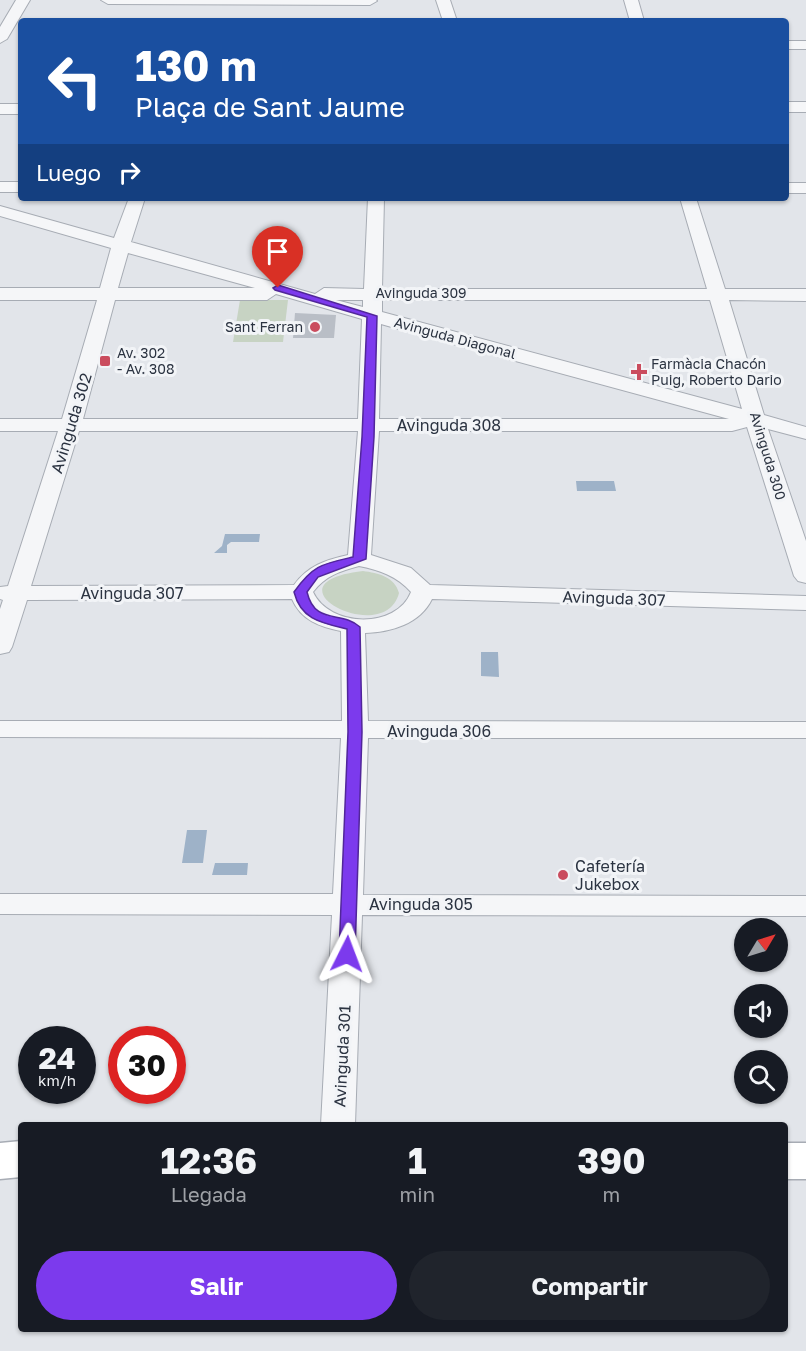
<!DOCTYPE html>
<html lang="es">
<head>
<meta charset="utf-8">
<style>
  :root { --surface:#171b24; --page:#20242c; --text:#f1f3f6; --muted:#9ea1a6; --accent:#7c3aed }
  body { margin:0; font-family:"Golos Text",sans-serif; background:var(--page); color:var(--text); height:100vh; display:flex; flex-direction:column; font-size:22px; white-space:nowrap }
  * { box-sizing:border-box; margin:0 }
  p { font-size:20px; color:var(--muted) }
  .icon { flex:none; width:33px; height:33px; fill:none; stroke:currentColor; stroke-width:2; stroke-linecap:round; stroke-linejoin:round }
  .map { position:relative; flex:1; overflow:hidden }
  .panel { position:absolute; left:18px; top:1122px; width:770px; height:210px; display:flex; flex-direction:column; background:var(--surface); border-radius:6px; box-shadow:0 2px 4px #0004 }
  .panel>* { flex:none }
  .guide { position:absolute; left:18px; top:18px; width:771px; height:183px; border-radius:6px; box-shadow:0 2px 4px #0004; background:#1a4fa0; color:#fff; overflow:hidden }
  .needle { width:39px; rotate:52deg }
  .controls { position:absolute; left:734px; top:918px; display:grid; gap:12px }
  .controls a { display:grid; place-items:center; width:54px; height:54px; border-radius:50%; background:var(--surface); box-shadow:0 2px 4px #0004; font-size:30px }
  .speed { position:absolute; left:18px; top:1026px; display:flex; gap:12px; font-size:30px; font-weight:700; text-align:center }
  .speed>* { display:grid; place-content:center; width:78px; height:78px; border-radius:50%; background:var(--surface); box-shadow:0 2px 4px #0004; line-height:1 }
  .speed small { font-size:15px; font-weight:400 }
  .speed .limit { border:9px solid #d22; background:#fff; color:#111 }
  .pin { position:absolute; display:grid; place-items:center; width:51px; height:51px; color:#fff; margin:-62px -26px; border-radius:50% 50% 50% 0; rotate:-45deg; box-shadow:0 0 6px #0007 }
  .pin .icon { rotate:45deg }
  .me { position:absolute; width:66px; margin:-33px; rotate:3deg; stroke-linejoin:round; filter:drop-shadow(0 0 4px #0008) }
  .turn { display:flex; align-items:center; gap:21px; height:126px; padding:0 18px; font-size:27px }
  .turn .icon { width:78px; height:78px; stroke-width:2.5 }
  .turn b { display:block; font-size:42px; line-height:51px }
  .then { display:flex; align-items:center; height:57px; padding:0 18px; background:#0003; gap:12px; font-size:22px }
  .eta { display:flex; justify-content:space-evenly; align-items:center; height:102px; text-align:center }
  .eta b { font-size:36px; font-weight:700; line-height:42px }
  .action { display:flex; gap:12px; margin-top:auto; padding:12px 18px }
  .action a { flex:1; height:69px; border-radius:36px; background:var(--accent); color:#fff; font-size:24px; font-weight:700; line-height:69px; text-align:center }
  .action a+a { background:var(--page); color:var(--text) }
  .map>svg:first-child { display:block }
</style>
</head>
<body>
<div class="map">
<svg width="806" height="1351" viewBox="0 0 806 1351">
  <rect width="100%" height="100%" fill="#e2e5ea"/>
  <!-- green -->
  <path fill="#c7d3c3" d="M240,300h48l-5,42h-50z
    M363,571c15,2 32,6 36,22 -14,56 -140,-10 -36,-22z"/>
  <!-- water -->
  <path fill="#9eb2c8" d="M576,481h38l2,10h-39z
    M225,534h35l-1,8h-28l-4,3v8h-13l8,-7z
    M481,652h17l1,25 -18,-1z
    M187,830h20l-4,33h-21z
    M215,863h33l-1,12h-35z"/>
  <!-- building -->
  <path fill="#b9bec6" d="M295,313l41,2 -2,23h-41z"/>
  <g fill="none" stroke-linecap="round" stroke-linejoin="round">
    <defs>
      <path id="street" d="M16,0h14l-23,39 -7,4v-16z
        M101,0h275l1,1 -7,4 -262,-1z
        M436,0h14l7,21h-14z
        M624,0h14l6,21h-14z
        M786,41h20v8h-20z
        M786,102h20v10h-20z
        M0,104h21v10h-21z
        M0,182h21v10h-21z
        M786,183h20v10h-20z
        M129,198h16l-14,44 184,52 9,-6 40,1 4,-91h16l-2,91h325l-27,-91h16l29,91h81v12l-77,-1 35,115 42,12v12l-38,-10 38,112v42l-8,-2 -4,-5 -47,-149 -15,4h-353l-8,124 40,13 19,17 376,11v14l-374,-11c-12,25 -41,33 -67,34l3,88 438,1v16h-438l-5,157 443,1v20l-444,-1 -7,210h-34l11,-210 -332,-1v-20h333l8,-156 -341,-1v-16h342l-1,-90c-21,-4 -40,-11 -49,-32l-265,1 -15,47 -3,5 -9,2v-45l3,-9 -3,-1v-12l8,-1 50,-155h-58v-12h62l35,-119h-97v-12h100l11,-40 -111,-32v-10l114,32zM128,253l127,35h-137zM276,294l86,25 -4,100h-275l32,-119h152zM336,300h27v7zM382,300h328l32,109 -360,-97zM381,324l28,8 320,87h-350zM79,431h279l-10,124c-23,5 -40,11 -54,30l-263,1zM359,566c20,4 38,10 52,26 -15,38 -82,35 -98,0 12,-16 27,-21 46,-26z"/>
      <path id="secondary" d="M21,1141v36l-21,2v-36z
        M784,1143h22v36h-22z"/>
    </defs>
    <!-- street casing -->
    <use href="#street" stroke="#a7acb4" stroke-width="2"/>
    <!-- secondary casing -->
    <use href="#secondary" stroke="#a7acb4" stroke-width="3"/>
    <!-- street -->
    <use href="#street" fill="#f5f6f8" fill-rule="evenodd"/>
    <!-- secondary -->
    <use href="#secondary" fill="#fff" fill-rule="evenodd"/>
  </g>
  <!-- route -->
  <path fill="#7c3aed" stroke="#51269a" stroke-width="1.5" d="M278,285l99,31 -3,121 -8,122 -48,18 -11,15c8,34 35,18 53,35l2,105 -7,222 -8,6 -8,-6 9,-222 -1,-103c-25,-6 -46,-9 -53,-37 19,-27 28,-28 59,-35l9,-120 5,-120 -92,-27 -2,-2z"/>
  <!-- markers -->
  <g fill="#ca4c5e" stroke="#f2f4f7" stroke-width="2">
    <circle cx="315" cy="327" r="6"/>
    <rect x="99" y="355" width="12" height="12" rx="3"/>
    <path d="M636 363h6v6h6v6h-6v6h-6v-6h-6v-6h6z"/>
    <circle cx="563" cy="875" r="6"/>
  </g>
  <g text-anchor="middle" stroke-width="6" stroke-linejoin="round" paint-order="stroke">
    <!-- far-street labels -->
    <g font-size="14" fill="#2b3341" stroke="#f2f4f7">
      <text x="421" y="298">Avinguda 309</text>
      <text transform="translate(455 338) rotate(15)" y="5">Avinguda Diagonal</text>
      <text transform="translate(768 456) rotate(73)" y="5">Avinguda 300</text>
    </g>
    <!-- far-poi labels -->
    <g font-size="14" fill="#2b3341" stroke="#f2f4f7" text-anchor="start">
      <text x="303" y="332" text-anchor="end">Sant Ferran</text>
      <text x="117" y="358">Av. 302<tspan x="117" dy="16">- Av. 308</tspan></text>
      <text x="651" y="369">Farmàcia Chacón<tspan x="651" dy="16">Puig, Roberto Dario</tspan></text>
    </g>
    <!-- street labels -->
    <g font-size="16" fill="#2b3341" stroke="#f2f4f7">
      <text transform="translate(71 423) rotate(-73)" y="6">Avinguda 302</text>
      <text x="449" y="431">Avinguda 308</text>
      <text x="132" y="599">Avinguda 307</text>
      <text transform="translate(614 598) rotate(2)" y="6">Avinguda 307</text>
      <text x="439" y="737">Avinguda 306</text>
      <text x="421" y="910">Avinguda 305</text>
      <text transform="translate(342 1056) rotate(-87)" y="6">Avinguda 301</text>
    </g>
    <!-- poi labels -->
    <g font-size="16" fill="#2b3341" stroke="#f2f4f7" text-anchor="start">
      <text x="575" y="872">Cafetería<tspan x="575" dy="18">Jukebox</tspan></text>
    </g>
  </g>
</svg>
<div class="controls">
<a><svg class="needle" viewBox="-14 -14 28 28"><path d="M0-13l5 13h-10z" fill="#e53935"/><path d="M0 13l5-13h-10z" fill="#9ea1a6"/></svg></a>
<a><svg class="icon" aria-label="sound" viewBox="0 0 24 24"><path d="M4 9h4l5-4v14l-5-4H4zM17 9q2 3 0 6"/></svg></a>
<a><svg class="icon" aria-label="search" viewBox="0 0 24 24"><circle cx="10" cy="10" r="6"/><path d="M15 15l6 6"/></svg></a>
</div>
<div class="speed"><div>24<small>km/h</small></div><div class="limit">30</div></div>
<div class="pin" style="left:278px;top:288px;background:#d93025"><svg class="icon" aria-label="arrive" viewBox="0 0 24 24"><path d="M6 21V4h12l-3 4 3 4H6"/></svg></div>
<svg class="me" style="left:347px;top:954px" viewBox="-20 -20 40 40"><path d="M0-17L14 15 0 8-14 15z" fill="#7c3aed" stroke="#fff" stroke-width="4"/></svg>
<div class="guide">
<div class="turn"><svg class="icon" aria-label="left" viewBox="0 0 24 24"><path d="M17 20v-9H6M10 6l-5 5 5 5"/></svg><div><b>130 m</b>Plaça de Sant Jaume</div></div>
<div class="then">Luego<svg class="icon" aria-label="right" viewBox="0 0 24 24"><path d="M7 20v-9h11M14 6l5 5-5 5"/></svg></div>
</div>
<section class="panel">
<div class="eta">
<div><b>12:36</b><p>Llegada</p></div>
<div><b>1</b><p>min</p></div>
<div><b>390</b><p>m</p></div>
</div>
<div class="action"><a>Salir</a><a>Compartir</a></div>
</section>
</div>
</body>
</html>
